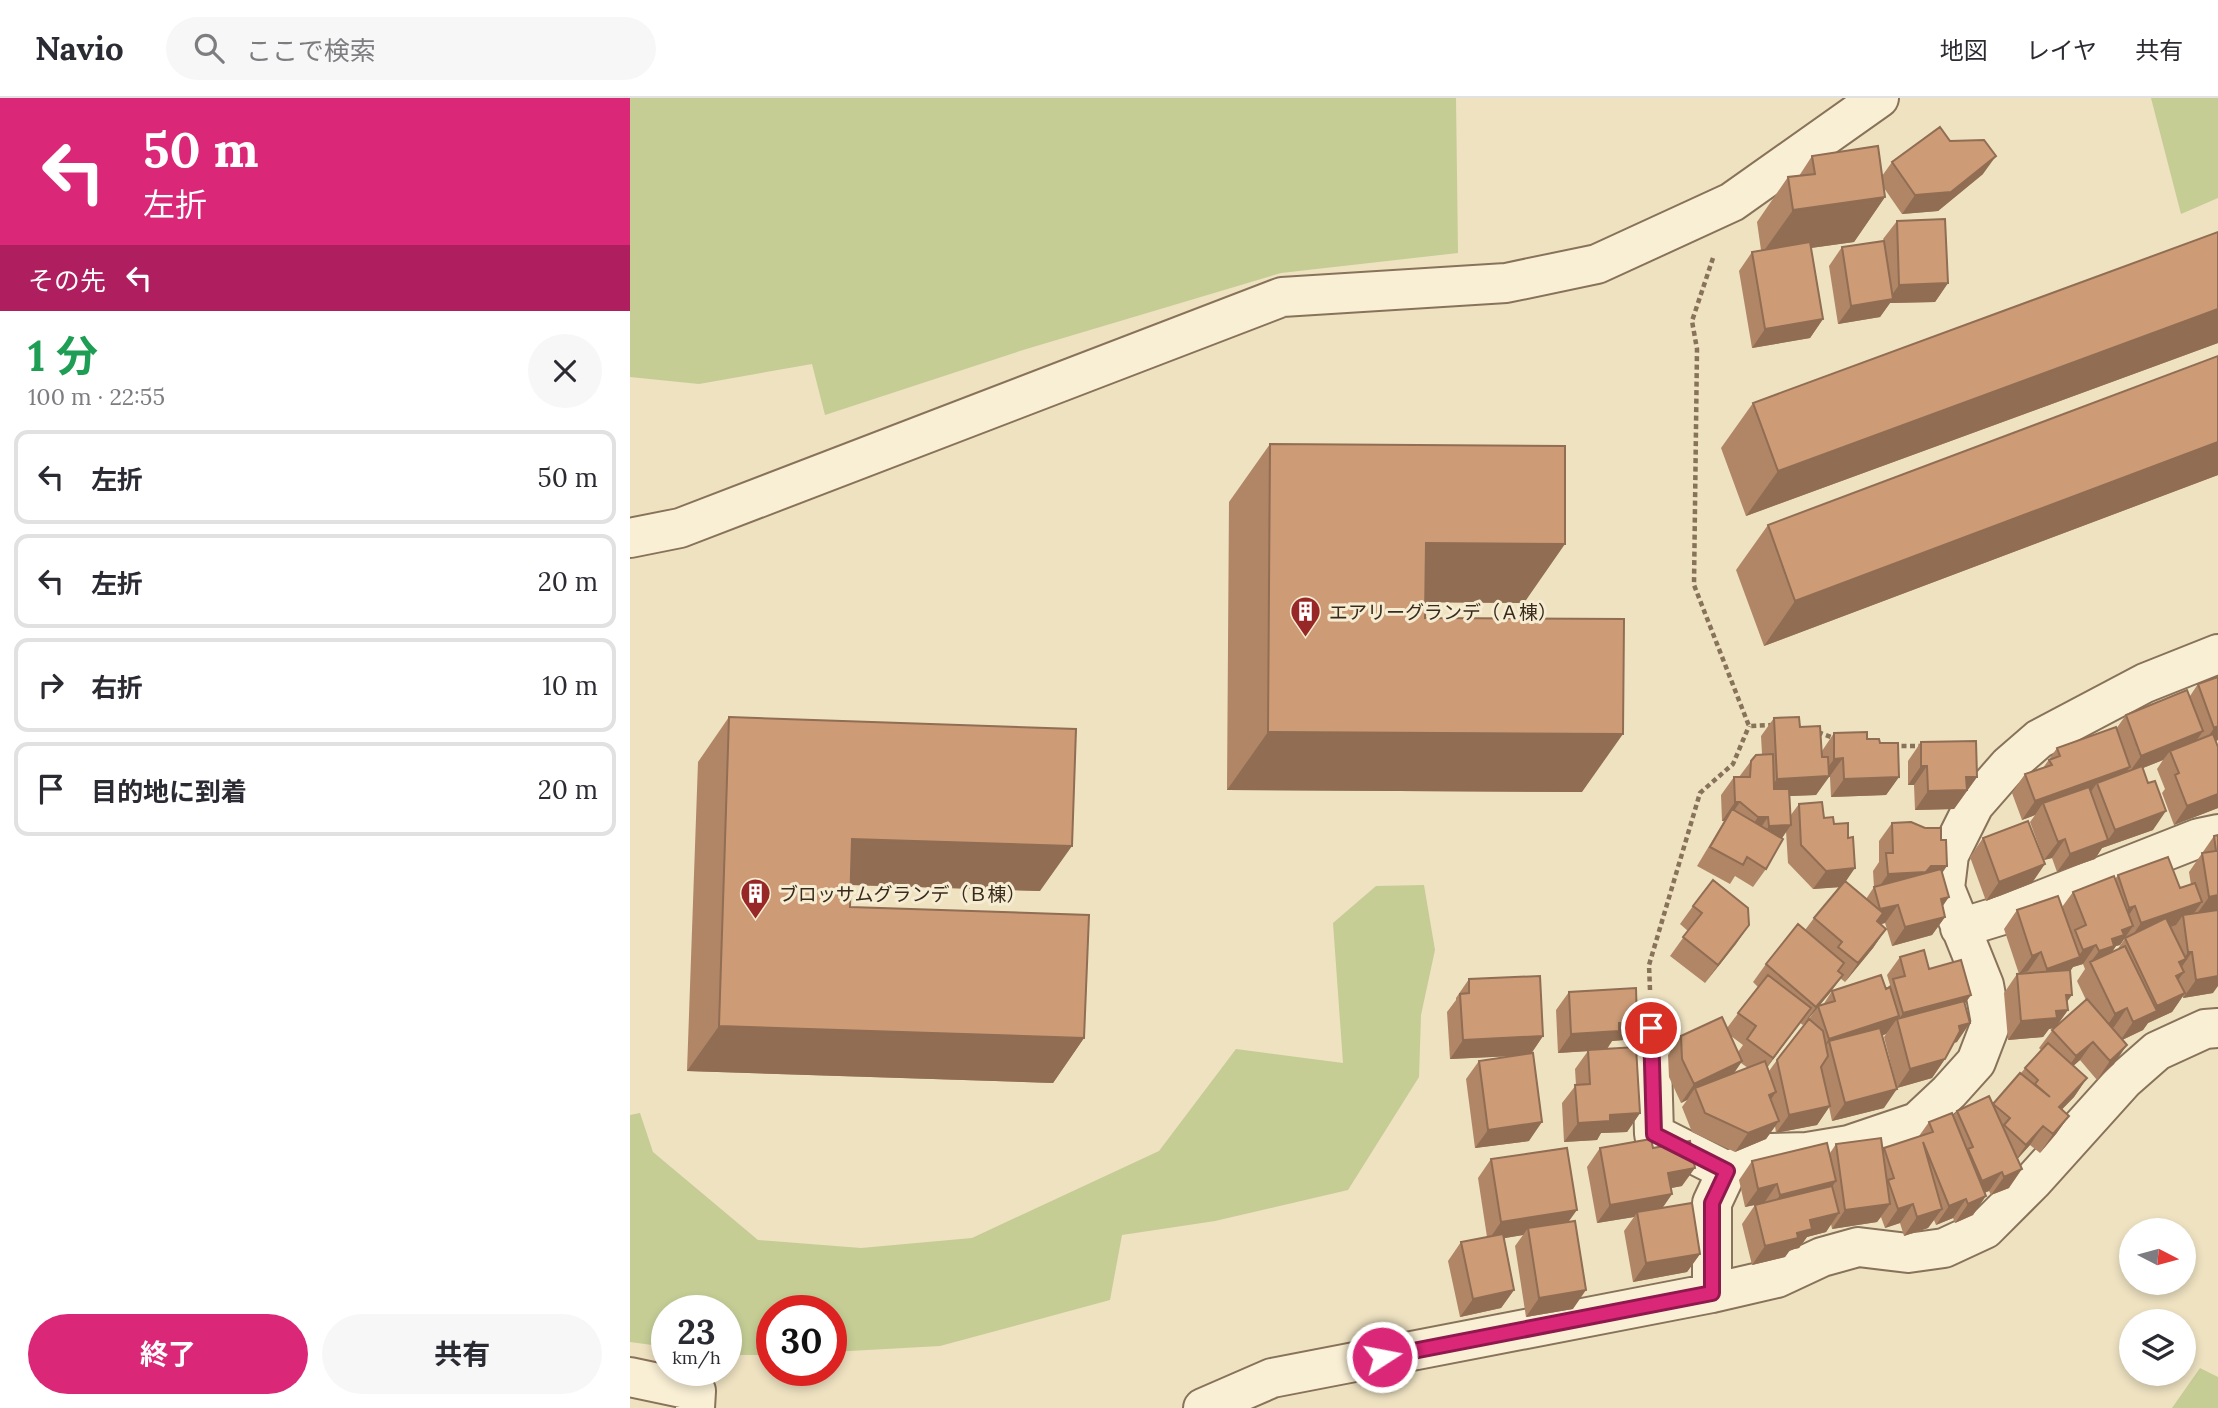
<!DOCTYPE html>
<html lang="ja">
<head>
<meta charset="utf-8">
<style>
  :root { --surface:#fff; --page:#f7f7f7; --text:#2b2b33; --muted:#7c7c81; --line:#e1e1e2; --accent:#db2777 }
  body { margin:0; font-family:Lora,"Noto Sans JP",serif; background:var(--page); color:var(--text); height:100vh; display:flex; flex-direction:column; font-size:26px; white-space:nowrap }
  * { box-sizing:border-box; margin:0 }
  p { font-size:23px; color:var(--muted) }
  .icon { flex:none; width:38px; height:38px; fill:none; stroke:currentColor; stroke-width:2; stroke-linecap:round; stroke-linejoin:round }
  .map { position:relative; flex:1; overflow:hidden }
  .panel { display:flex; flex-direction:column; background:var(--surface); width:630px }
  .panel>* { flex:none }
  .top-card { background:#db2777; color:#fff; overflow:hidden }
  .needle { width:46px; rotate:96deg }
  .controls { position:absolute; left:1489px; top:1120px; display:grid; gap:14px }
  .controls a { display:grid; place-items:center; width:77px; height:77px; border-radius:50%; background:var(--surface); box-shadow:0 4px 10px #0003; font-size:35px }
  .speed { position:absolute; left:21px; top:1197px; display:flex; gap:14px; font-size:35px; font-weight:700; text-align:center }
  .speed>* { display:grid; place-content:center; width:91px; height:91px; border-radius:50%; background:var(--surface); box-shadow:0 4px 10px #0003; line-height:1 }
  .speed small { font-size:18px; font-weight:400 }
  .speed .limit { border:10px solid #d22; background:#fff; color:#111 }
  .pin { position:absolute; display:grid; place-items:center; width:60px; height:60px; color:#fff; margin:-30px; border:4px solid #fff; border-radius:50%; box-shadow:0 2px 7px #0007 }
  .me { position:absolute; width:77px; margin:-38px; rotate:79deg; stroke-linejoin:round; filter:drop-shadow(0 0 5px #0008) }
  .turn { display:flex; align-items:center; gap:24px; height:147px; padding:0 28px; font-size:32px }
  .turn .icon { width:91px; height:91px; stroke-width:2.5 }
  .turn b { display:block; font-size:49px; line-height:60px }
  .then { display:flex; align-items:center; height:66px; padding:0 28px; background:#0003; gap:14px; font-size:26px }
  .round { display:grid; place-items:center; flex:none; width:74px; height:74px; border-radius:37px; background:var(--page) }
  .summary { display:flex; align-items:center; justify-content:space-between; height:119px; padding:0 28px }
  h1 { font-size:42px; font-weight:700; line-height:52px; color:#1e9e55 }
  .primary-button { display:flex; gap:14px; margin-top:auto; padding:14px 28px }
  .primary-button a { flex:1; height:80px; border-radius:42px; background:var(--accent); color:#fff; font-size:28px; font-weight:700; line-height:80px; text-align:center }
  .primary-button a+a { background:var(--page); color:var(--text) }
  ul { padding:0; list-style:none }
  li { display:flex; align-items:center; gap:21px; height:94px; margin:0 14px 10px; padding:0 14px; border:4px solid var(--line); border-radius:14px }
  li div { flex:1 }
  li b { display:block; font-size:26px }
  li em { font-style:normal }
  header { display:flex; align-items:center; gap:42px; box-sizing:border-box; height:98px; padding:0 35px; background:var(--surface); border-bottom:2px solid var(--line) }
  header strong { font-size:33px }
  nav { display:flex; gap:38px; margin-inline-start:auto; font-size:24px }
  .search { width:490px; height:63px; background:var(--page); display:flex; align-items:center; gap:18px; box-sizing:border-box; padding:0 24px; border-radius:38px; color:var(--muted); font-size:26px }
  main { display:flex; flex:1; min-height:0 }
  .map>svg:first-child { display:block }
</style>
</head>
<body>
<header>
<strong>Navio</strong>
<div class="search"><svg class="icon" aria-label="search" viewBox="0 0 24 24"><circle cx="10" cy="10" r="6"/><path d="M15 15l6 6"/></svg>ここで検索</div>
<nav><a>地図</a><a>レイヤ</a><a>共有</a></nav>
</header>
<main>
<section class="panel">
<div class="top-card">
<div class="turn"><svg class="icon" aria-label="left" viewBox="0 0 24 24"><path d="M17 20v-9H6M10 6l-5 5 5 5"/></svg><div><b>50 m</b>左折</div></div>
<div class="then">その先<svg class="icon" aria-label="left" viewBox="0 0 24 24"><path d="M17 20v-9H6M10 6l-5 5 5 5"/></svg></div>
</div>
<div class="summary"><div><h1>1 分</h1><p>100 m · 22:55</p></div><a class="round"><svg class="icon" aria-label="close" viewBox="0 0 24 24"><path d="M6 6l12 12M18 6L6 18"/></svg></a></div>
<ul>
<li><svg class="icon" aria-label="left" viewBox="0 0 24 24"><path d="M17 20v-9H6M10 6l-5 5 5 5"/></svg><div><b>左折</b></div><em>50 m</em></li>
<li><svg class="icon" aria-label="left" viewBox="0 0 24 24"><path d="M17 20v-9H6M10 6l-5 5 5 5"/></svg><div><b>左折</b></div><em>20 m</em></li>
<li><svg class="icon" aria-label="right" viewBox="0 0 24 24"><path d="M7 20v-9h11M14 6l5 5-5 5"/></svg><div><b>右折</b></div><em>10 m</em></li>
<li><svg class="icon" aria-label="arrive" viewBox="0 0 24 24"><path d="M6 21V4h12l-3 4 3 4H6"/></svg><div><b>目的地に到着</b></div><em>20 m</em></li>
</ul>
<div class="primary-button"><a>終了</a><a>共有</a></div>
</section>
<div class="map">
<svg width="1588" height="1310" viewBox="0 0 1588 1310">
  <rect width="100%" height="100%" fill="#eee2c1"/>
  <!-- green -->
  <path fill="#c5cd95" d="M0,0h826l2,155 -177,20 -258,77 -198,65 -13,-51 -113,20 -69,-7z
    M1521,0h67v100l-37,16z
    M794,787l11,65 -14,65 -2,62 -71,113 -133,31 -93,14 -12,65 -170,46 -109,6v-41h-59v44h-46v-44h-59v36l-37,-5v-227l10,-2 13,39 105,88 103,8 111,-10 187,-87 77,-102 107,14 -10,-140 43,-37z
    M1570,1270l18,9v31h-46z"/>
  <g fill="none" stroke-linecap="round" stroke-linejoin="round">
    <defs>
      <path id="minor" d="M0,440l50,-10 602,-231 224,-14 91,-19 135,-62 147,-104
        M1330,830l46,-14 193,-76 19,-4
        M1021,930l3,106 73,37
        M1082,1195v-90l15,-32 44,-18 36,-1 42,-7 68,-23 32,-30 27,-30 15,-39 -7,-38 -39,-97 4,-33 25,-50 35,-40 30,-26 106,-56 73,-29
        M0,1279l66,14 -1,17
        M573,1310l69,-30 440,-85 65,-15 45,-21 36,-10 50,6 36,-5 41,-19 48,-48 91,-101 33,-29 48,-22 13,-1"/>
    </defs>
    <!-- minor casing -->
    <use href="#minor" stroke="#887259" stroke-width="42"/>
    <!-- path -->
    <path stroke="#887259" stroke-width="4.5" stroke-dasharray="5 3.5" stroke-linecap="butt" d="M1083,160l-21,63 5,28 -3,236 55,141 23,-1
      M1188,634l18,7
      M1263,648h30
      M1020,892l-1,-25 51,-172 33,-29 16,-38"/>
    <!-- minor -->
    <use href="#minor" stroke="#f9efd5" stroke-width="38"/>
  </g>
  <!-- wall -->
  <path fill="#b08666" fill-rule="evenodd" d="M1320,43l33,33 -45,37 -36,3 -18,-26 1,9 -31,45 -43,6 12,71 -13,19 -58,10 -13,-77 13,-19 9,-2 -4,-28 31,-45 11,-1 13,-20 70,20 10,-14z
    M1267,123l51,62 -13,19 -45,1 -10,14 -42,7 -9,-58 13,-19 42,-6 -1,-2z
    M1588,134v111l-472,173 -25,-68 32,-45z
    M1588,258v119l-454,171 -28,-76 32,-45z
    M640,346l254,159 -99,-1v16l157,174 -355,-2 2,-288z
    M1588,579v63l-2,1 2,6v61l-44,17 -12,-32 3,-4 -8,-20 6,-9 -20,8 10,62 -51,18 -7,11 -38,13 -5,-14 -8,2 -14,-38 5,-7 -13,5 -10,-27 13,-19 18,-6 14,-20 59,-19 10,-14 64,-19 8,-12z
    M99,619l311,174 -189,-6 -1,22 234,131 -31,45 -366,-12 11,-309z
    M1144,620l26,9 22,24 12,-18 33,6 13,4 19,34 -13,18 -55,2 -1,-20h-2l-12,18 -26,1v20l9,-12 35,20 11,58 21,17 8,-12 -1,-16 6,-9v-21l13,-18 50,50v33l3,11 -13,18 -40,11 -7,-23 -4,1 5,5 -13,19 -28,34 -5,-4 -21,28 4,-1 9,-14 55,-3 3,-3 -3,-10 13,-18 29,12 42,26 -6,8 -8,39 -3,1 -9,16 -13,19 -35,10 -13,-51 5,-7 -3,4 -4,2 2,72 -52,13 -3,-14 -12,18 -41,8 -1,-7 -9,13 -31,13 -43,-20 -10,-25 5,-7 -6,3 -12,-26 -1,-22 13,-19 46,-8 31,-41 -5,-5 13,-18 39,-34 9,-12 25,-31 -26,2 -25,-26 -2,-32 -4,7 -16,31 -13,18 -18,-11 -5,8 -33,-18 27,-45h-2l-1,-26 13,-18h5l12,-16 11,-7 -1,-18zM1185,913l-38,49 -8,11 -2,-4 33,-44 3,2zM1101,938l12,9 -5,7zM1111,965l7,5 -14,5z
    M1291,644l56,35 -23,32 -39,1 -1,-25h-6v-24z
    M1588,737l-5,158 -30,5v-2l-11,16 -24,11 -5,7 -21,10 -8,24 -17,16 -17,-20 -7,6 14,12 -13,19 -12,12 7,7 -13,18 -16,19 -10,-8 -13,14 -8,29 -18,7 -2,-4 -5,2 -11,22 -18,8 -2,-5 -17,7 -2,-5 -6,8 -24,8 -4,-13 -15,5 -4,-11 -4,5 -45,7 -1,-5 -5,8 -19,5 -8,11 -9,2 -5,7 -33,8 -10,-41 13,-19 9,-2 -19,4 -6,-27 13,-19 78,-8 6,-9 47,6 1,-2 35,-12 10,-14 24,-6 4,-5 36,-6 48,-55 -2,-2 15,-20 -5,1 -6,8 -35,3 -4,-47 13,-19h2l-15,-45 13,-19 45,-3 11,-15 42,-13 3,-4 62,13 11,-3 -2,-13 25,-36zM1496,838v1l-9,13 -5,2 4,-6 4,-1zM1453,866l2,5 -8,12 9,19 -30,27 12,-17 -1,-8 3,-31 3,-4z
    M1353,740l49,45 -46,18 -16,-44z
    M1063,808l56,19 -44,58 -35,-27 18,-25 -8,-7z
    M839,881l74,57 -12,18 -2,87 -54,7 -9,-69 13,-18 37,-5 -66,3 -3,-47 9,-12v-2z
    M939,894l55,48 -12,1 -5,8 33,64 -13,19 -26,1 -4,7 -33,2 -2,-39 14,-18 -1,-16 13,-18 -30,2 -2,-43z
    M970,1050h53l29,38 -11,2 1,6 -10,14 38,46 -13,18 -54,10 -9,-51 10,-14 -37,6 -10,-56z
    M861,1061l78,63 4,87 -47,8 -11,-71 8,-11 -19,3 10,52 -13,18 -41,9 -12,-56 13,-19 26,-5 -9,-59z"/>
  <!-- shaded-wall -->
  <path fill="#906d53" d="M1366,58l-13,18 -45,37 -36,3 13,-19z
    M1255,99l-31,45 -93,13 32,-45z
    M1318,185l-13,19 -45,1 -10,14 -42,7 13,-18 38,-7 10,-14z
    M1588,211v34l-472,173 32,-45z
    M1193,221l-13,19 -58,10 13,-19z
    M1588,344v33l-454,171 31,-45z
    M796,445l139,1 -41,59 -139,-1z
    M1588,628v14l-17,7 13,-19z
    M1573,633l-13,19 -20,1 -7,9 -35,14 13,-18z
    M638,634l355,2 -41,58 -355,-2z
    M1213,660l-27,37 -53,2 14,-18 44,-2 13,-18z
    M1291,668h6l-13,19h-6z
    M1500,669l-13,19 -20,-3 -9,13 -45,7 -8,12 -13,5 13,-19z
    M1269,679l-13,18 -55,2 13,-18z
    M1336,679h11l-23,32 -39,1 13,-19z
    M1588,696v14l-44,17 13,-19z
    M1105,704h5l-13,19 5,-12 -8,12h-2z
    M1536,713l-13,19 -51,18 -7,11 -38,13 13,-18 38,-14 7,-10z
    M1128,719h10l-13,19h-10z
    M1161,727l-13,19h-22l13,-18z
    M222,741l220,7 -32,45 -219,-7z
    M1435,741l-13,19 -8,2 14,-18z
    M1415,766l-13,19 -46,18 13,-19z
    M1301,768h16l-13,19 -21,6 -38,2 13,-19z
    M1225,770l-13,19 -29,2 13,-18z
    M1588,797v17l-22,3 13,-18z
    M1319,799l-13,19 5,-17z
    M1572,804l-13,18 -6,-5 -7,10 -48,17 13,-19z
    M1268,807l-13,18 -11,3 6,-17z
    M1505,808l-13,19 -6,1 13,-18z
    M1315,819l-13,18 -40,11 13,-19z
    M1119,827l-13,19 -31,39 13,-18z
    M1503,828l-13,19 -4,1 -5,7 -21,10 9,-12 23,-21z
    M1256,831l-13,19 -28,34 13,-19z
    M1466,847l-13,19 -10,3 -6,9 -33,12 13,-19 30,-11 6,-8z
    M1411,854l-13,19 -9,3 13,-18z
    M1558,854h4l-13,19v-9l4,-2z
    M1554,874l-13,18 5,-14z
    M1213,877l-13,18 -27,32 13,-18z
    M1588,878v10l-5,7 -30,5 13,-18z
    M1555,895l-13,19 -24,11 -5,7 -23,11 13,-19 19,-9 5,-7z
    M1341,897l-13,18 -60,8 5,-8z
    M1436,897h6l-11,15h7l-13,18 -6,1 -6,8 -35,3 13,-19z
    M1181,910l-13,18 -38,51 13,-19z
    M1497,910l-13,19 -12,6 13,-19z
    M1269,918l-13,18 -54,18 -3,-11 -10,16 -3,1 13,-19z
    M1007,924l-13,18 -12,1 -6,9 -48,3 13,-19 48,-11z
    M1340,925l-13,19 -11,3 13,-19z
    M89,928l365,12 -31,45 -366,-12z
    M913,938l-13,19 -80,4 13,-19z
    M1463,944l-13,18 -17,15 13,-19z
    M1497,947l-13,19 -17,16 13,-19z
    M1315,961l-13,19 -35,10 13,-19z
    M1112,963l-13,19 -34,8 -8,12 -6,3 13,-19z
    M1457,980l-13,19 -28,29 13,-19z
    M1267,991l-13,19 -52,13 13,-18z
    M1146,994l-13,19 6,-16z
    M1200,1008l-13,19 -41,8 13,-18z
    M1010,1015l-13,19 -26,1 -4,7 -33,2 14,-19 32,-8z
    M1439,1018l-13,18 -16,19 13,-19z
    M1149,1023l-13,18 -31,13 13,-19z
    M912,1024l-13,19 -54,7 13,-18z
    M1413,1028l-13,19 -17,19 13,-19z
    M1065,1070l-13,18 -27,5 13,-18z
    M1392,1071l-13,19 -18,7 13,-18z
    M1372,1074l-13,19 -20,8 13,-18z
    M1206,1083l-13,19 -56,14 13,-19z
    M1147,1086l-13,19 -19,4 13,-18z
    M1042,1096l-13,19 -22,-1 -3,5 -37,6 13,-18z
    M1356,1098l-13,19 -18,8 13,-19z
    M1336,1101l-13,19 -17,7 13,-19z
    M1260,1106l-13,18 -45,7 13,-19z
    M1283,1106l-13,19 -15,5 13,-19z
    M1312,1111l-14,19 -24,8 13,-19z
    M947,1112l-13,18h-36l-5,7 -35,6 13,-19z
    M1209,1115l-13,19 -19,5 -8,11 -9,2 -5,7 -33,8 13,-19 32,-13 13,-13z
    M1070,1156l-13,18 -54,10 13,-19z
    M884,1192l-13,18 -41,9 13,-18z
    M956,1192l-13,19 -47,8 13,-19z"/>
  <!-- building -->
  <path fill="#cd9c77" stroke="#906d53" stroke-width="2" d="M1310,29l10,14 34,-1 12,16 -45,36 -36,3 -23,-33z
    M1248,48l7,51 -92,13 -5,-33 27,-3 -3,-18z
    M1315,121l3,64 -49,2 -2,-64z
    M1588,134v77l-440,162 -25,-68z
    M1254,143l9,58 -42,7 -9,-59z
    M1180,144l13,77 -58,10 -13,-77z
    M1588,258v86l-423,159 -27,-76z
    M640,346l295,2v98l-139,-1 -1,75 199,1 -1,115 -355,-2z
    M1588,579v49l-4,2 -16,-44z
    M1557,592l16,41 -62,25 -15,-41z
    M99,619l347,12 -4,117 -220,-7 -2,68 239,8 -5,123 -365,-12z
    M1169,619l1,10 20,-1 2,31h6l1,19 -52,3 -3,-61z
    M1486,629l14,40 -95,34 -10,-27 27,-9 -3,-5 11,-4 -3,-8z
    M1237,634v7h12l1,4h18l1,34 -55,2 -1,-21 -9,1v-26z
    M1583,636l5,13v47l-31,12 -12,-31 4,-2 -9,-22z
    M1346,643l1,36h-11l1,13 -39,1 -1,-25h-6v-24z
    M1143,656l1,35h15l2,36 -22,1 -1,-9h-10l-18,-15h-5l-1,-25h16l1,-16 5,-6z
    M1512,668l6,17 7,-2 11,30 -51,19 -18,-47z
    M1459,689l19,53 -38,14 -5,-15 -7,3 -15,-39z
    M1192,704l2,16 9,-1 1,7 14,-1v15l5,-1 2,31 -29,3 -25,-26 -2,-41z
    M1102,711l51,30 -17,30 -19,-12 -4,8 -33,-18z
    M1398,723l17,43 -46,18 -16,-44z
    M1281,724l14,6h16v12h5l1,26h-16l-5,6 -38,2 -2,-21h7l-1,-30z
    M1588,737v60l-9,2 -7,-44 14,-2 -2,-15z
    M1538,759l12,31 15,-5 7,19 -61,21 -6,-17 -6,2 -11,-33z
    M1311,771l8,28 -8,2 4,18 -40,10 -7,-22 -18,4 -6,-22z
    M1484,778l19,50 -11,4 2,5 -12,4 2,7 -15,5 -3,-6 -13,5 -8,-20 11,-5 -13,-33z
    M1083,782l35,28 1,17 -31,40 -35,-28 19,-24 -9,-7z
    M1215,783l38,32 -6,8 9,8 -28,34 -20,-16 4,-5 -28,-24z
    M1428,798l22,61 -33,12 -6,-17 -9,4 -15,-46z
    M1588,812v66l-22,4 -4,-28h-4l-5,-37z
    M1536,820l20,41 -7,3 5,10 -8,4 9,17 -28,13 -32,-68z
    M1168,826l46,39 -6,8 5,4 -27,32 -50,-43z
    M1495,848l32,65 -24,11 -6,-14 -12,6 -25,-52z
    M1294,852l5,19 32,-9 10,35 -68,18 -10,-34 12,-3 -5,-19z
    M1440,872l2,25h-6l2,15 -12,1 1,7 -36,3 -4,-47z
    M1138,877l43,33 -38,50 -26,-19 9,-13 -18,-13z
    M1251,877l5,14 4,-2 9,29 -70,23 -11,-33 17,-5 -3,-10z
    M910,878l3,60 -80,4 -3,-46 9,-1v-14z
    M1006,890l1,34 -18,1v8l-48,3 -2,-42z
    M1457,901l40,46 -17,16 -17,-19 -17,14 -24,-26z
    M1334,903l6,22 -11,3 1,5 -15,28 -35,10 -13,-50z
    M1092,919l20,44 -48,23 -12,-25 -1,-23z
    M1179,921l14,12 5,25 -7,11 9,39 -41,9 -12,-55z
    M1250,930l17,61 -52,14 -16,-62z
    M1418,945l39,35 -28,29 10,9 -16,18 -10,-8 -17,19 -22,-20 6,-7 -17,-14 27,-31 30,24 -15,-13 3,-4 -13,-12z
    M1006,949l4,66 -30,2v6l-32,2 -3,-38 15,-1 -2,-34z
    M903,955l9,69 -54,8 -9,-69z
    M1135,963l11,31 -7,3 10,26 -31,12 -43,-20 -10,-25z
    M1359,998l33,73 -18,8 -2,-5 -20,9 -14,-32 5,-2 -16,-36z
    M1322,1015l34,83 -18,8 -2,-5 -17,7 -26,-64 19,67 -25,8 -4,-13 -15,5 -10,-29 6,-2 -10,-30 49,-16 -4,-10z
    M1251,1040l9,66 -45,6 -9,-66z
    M1021,1041l2,9 37,-7 5,27 -27,5 4,21 -62,11 -10,-57z
    M1197,1045l9,38 -56,14 -3,-11 -19,5 -6,-28z
    M937,1050l10,62 -76,12 -10,-63z
    M1202,1088l7,27 -29,7 2,9 -15,4 1,5 -33,8 -10,-41z
    M1062,1105l8,51 -54,9 -9,-51z
    M945,1123l11,69 -47,8 -11,-70z
    M873,1136l11,56 -41,9 -12,-57z"/>
  <g fill="none" stroke-linecap="round" stroke-linejoin="round">
    <defs>
      <path id="route" d="M752,1259l330,-64v-90l15,-32 -73,-37 -3,-106"/>
    </defs>
    <!-- route casing -->
    <use href="#route" stroke="#8e194d" stroke-width="18"/>
    <!-- route -->
    <use href="#route" stroke="#db2777" stroke-width="12"/>
  </g>
  <!-- icons -->
  <defs>
    <symbol id="building-pin" viewBox="-11 -11 22 30"><path d="M0 17L-7.5 6A9.5 9.5 0 1 1 7.5 6Z" fill="#982828" stroke="#f6ecd1"/><path d="M-4-6H4V6H1V3H-1V6H-4ZM-2.5-4.3h1.7v1.8h-1.7ZM.8-4.3h1.7v1.8H.8ZM-2.5-1h1.7V.8h-1.7ZM.8-1h1.7V.8H.8Z" fill="#fff"/></symbol>
  </defs>
  <g fill-rule="evenodd">
    <use href="#building-pin" x="658" y="496" width="35" height="47"/>
    <use href="#building-pin" x="108" y="778" width="35" height="47"/>
  </g>
  <g text-anchor="middle" stroke-width="6" stroke-linejoin="round" paint-order="stroke">
    <!-- poi labels -->
    <g font-size="19" fill="#382a1d" stroke="#f6ecd1" text-anchor="start">
      <text x="699" y="521">エアリーグランデ（Ａ棟）</text>
      <text x="149" y="803">ブロッサムグランデ（Ｂ棟）</text>
    </g>
  </g>
</svg>
<div class="controls">
<a><svg class="needle" viewBox="-14 -14 28 28"><path d="M0-13l5 13h-10z" fill="#e53935"/><path d="M0 13l5-13h-10z" fill="#7c7c81"/></svg></a>
<a><svg class="icon" aria-label="layers" viewBox="0 0 24 24"><path d="M12 4l9 5-9 5-9-5zM3 14l9 5 9-5"/></svg></a>
</div>
<div class="speed"><div>23<small>km/h</small></div><div class="limit">30</div></div>
<div class="pin" style="left:1021px;top:930px;background:#d93025"><svg class="icon" aria-label="arrive" viewBox="0 0 24 24"><path d="M6 21V4h12l-3 4 3 4H6"/></svg></div>
<svg class="me" style="left:752px;top:1259px" viewBox="-20 -20 40 40"><circle r="17" fill="#db2777" stroke="#fff" stroke-width="3"/><path d="M0-11L8 9 0 5-8 9z" fill="#fff"/></svg>
</div>
</main>
</body>
</html>
